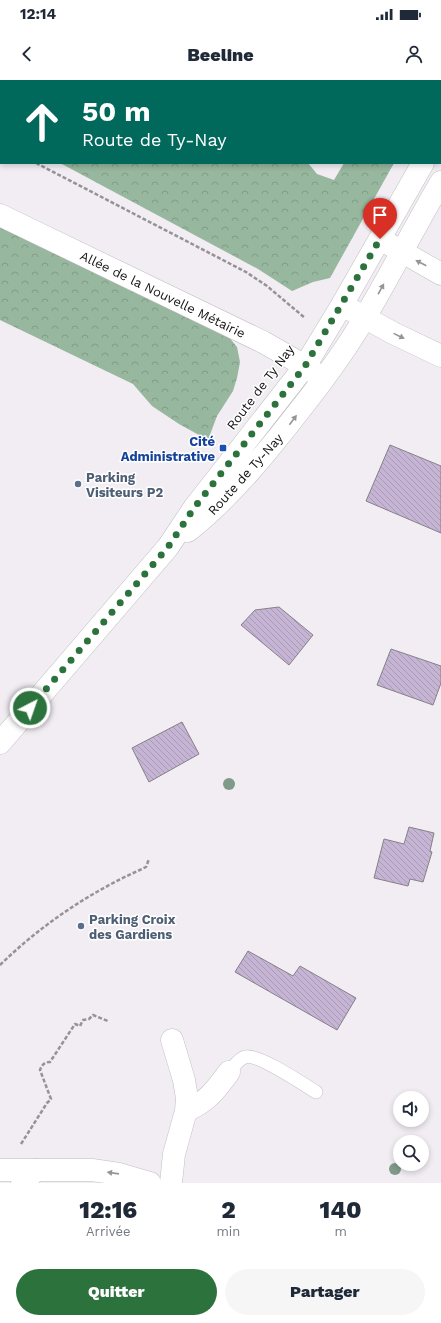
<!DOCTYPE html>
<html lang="fr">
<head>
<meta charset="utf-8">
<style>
  :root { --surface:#fff; --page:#f6f6f7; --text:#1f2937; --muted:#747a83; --accent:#2c723d }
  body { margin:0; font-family:"Work Sans",sans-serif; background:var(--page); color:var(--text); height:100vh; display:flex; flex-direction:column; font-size:15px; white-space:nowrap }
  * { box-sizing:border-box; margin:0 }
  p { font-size:13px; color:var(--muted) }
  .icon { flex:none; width:22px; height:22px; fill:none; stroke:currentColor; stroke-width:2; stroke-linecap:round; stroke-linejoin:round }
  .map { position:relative; height:1103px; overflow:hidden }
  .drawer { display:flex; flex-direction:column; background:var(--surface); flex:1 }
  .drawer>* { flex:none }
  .banner { position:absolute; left:0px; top:0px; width:441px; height:84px; box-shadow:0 2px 6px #0003; background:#00695c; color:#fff; overflow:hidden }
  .tools { position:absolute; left:393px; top:1011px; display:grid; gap:8px }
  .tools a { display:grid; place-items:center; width:36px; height:36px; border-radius:50%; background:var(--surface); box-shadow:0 2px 6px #0003; font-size:20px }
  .pin { position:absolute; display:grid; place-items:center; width:34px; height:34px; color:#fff; margin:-41px -17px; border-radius:50% 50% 50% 0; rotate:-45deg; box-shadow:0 0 4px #0007 }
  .pin .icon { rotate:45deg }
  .me { position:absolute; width:44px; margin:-22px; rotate:41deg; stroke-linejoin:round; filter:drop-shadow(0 0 3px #0008) }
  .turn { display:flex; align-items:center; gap:14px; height:84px; padding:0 16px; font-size:18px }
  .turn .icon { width:52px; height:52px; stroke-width:2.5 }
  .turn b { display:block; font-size:28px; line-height:34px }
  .eta { display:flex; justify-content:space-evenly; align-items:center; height:68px; text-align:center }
  .eta b { font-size:24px; font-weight:800; line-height:28px }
  .action { display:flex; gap:8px; margin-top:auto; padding:8px 16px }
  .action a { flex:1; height:46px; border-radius:24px; background:var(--accent); color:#fff; font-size:16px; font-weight:800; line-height:46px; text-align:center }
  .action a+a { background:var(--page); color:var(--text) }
  .status { display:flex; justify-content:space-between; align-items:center; height:28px; padding:0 20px; background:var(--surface); direction:ltr }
  .status svg { height:11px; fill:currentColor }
  header { display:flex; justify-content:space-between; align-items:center; height:52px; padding:0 16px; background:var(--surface); font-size:18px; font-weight:800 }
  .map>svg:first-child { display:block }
</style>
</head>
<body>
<div class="status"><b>12:14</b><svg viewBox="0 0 49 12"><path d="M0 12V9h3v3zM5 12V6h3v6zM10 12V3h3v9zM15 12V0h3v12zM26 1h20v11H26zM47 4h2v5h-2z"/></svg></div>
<header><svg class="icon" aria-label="back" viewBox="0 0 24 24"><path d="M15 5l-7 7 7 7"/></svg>Beeline<svg class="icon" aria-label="person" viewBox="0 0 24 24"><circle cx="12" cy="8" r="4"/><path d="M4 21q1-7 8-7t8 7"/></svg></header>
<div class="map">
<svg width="441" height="1103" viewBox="0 0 441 1103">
  <defs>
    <pattern id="forest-crowns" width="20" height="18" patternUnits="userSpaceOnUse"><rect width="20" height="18" fill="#97b79e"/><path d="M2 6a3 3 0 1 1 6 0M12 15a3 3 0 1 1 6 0" fill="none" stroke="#819c87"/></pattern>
    <pattern id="building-back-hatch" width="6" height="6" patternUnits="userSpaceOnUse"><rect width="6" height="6" fill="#c6b4d5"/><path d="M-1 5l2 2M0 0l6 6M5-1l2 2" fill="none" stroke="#a99ab6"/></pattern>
  </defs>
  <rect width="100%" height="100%" fill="#f1edf3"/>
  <!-- forest -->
  <path fill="url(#forest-crowns)" d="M0,0h119l2,1h-120v52z
    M60,83h248l9,11 17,6 10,-17h50l-64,115 -17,4 -21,9 -34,-22z
    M0,125l215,115 22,27 3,15 -3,16 -4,13 -16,25 -9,24 -29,-16 -27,-18 -19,-22 -133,-64z"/>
  <!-- building -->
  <path fill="url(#building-back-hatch)" stroke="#848186" d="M390,365l51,21v67l-75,-32z
    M279,527l34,28 -24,30 -48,-40 14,-15z
    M391,569l50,17v17l-8,22 -56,-20z
    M182,642l17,32 -50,28 -17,-34z
    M409,747l25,6 -4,18 2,1 -9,30 -13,-3 -2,7 -34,-8 10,-39 20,5z
    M248,871l45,25 7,-10 56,32 -19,32 -102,-58z"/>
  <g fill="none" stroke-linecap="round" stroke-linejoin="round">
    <defs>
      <path id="service" d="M229,992c5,-5 9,-13 16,-15 12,-4 58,27 71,35"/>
      <path id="minor" d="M0,135l263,127 42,24 18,13
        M380,159l61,35
        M342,225l51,28 48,23
        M186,1031c22,-10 29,-20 43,-39
        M22,1103l14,-13
        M171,1103l3,-29 12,-43 1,-13 -3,-18 -12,-40"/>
      <path id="secondary" d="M440,52l1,-2
        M188,451c44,-35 80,-80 115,-125 22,-28 44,-58 62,-89 27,-45 50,-91 76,-135
        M0,663l168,-196 26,-39 111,-142 37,-61 81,-142
        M0,1090h92l27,4 31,9"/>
    </defs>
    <!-- service casing -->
    <use href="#service" stroke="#c1bec4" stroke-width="14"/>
    <!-- minor casing -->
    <use href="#minor" stroke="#c1bec4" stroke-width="23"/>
    <!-- secondary casing -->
    <use href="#secondary" stroke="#c1bec4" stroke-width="23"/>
    <!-- path -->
    <path stroke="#969397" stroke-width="2.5" stroke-dasharray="4 2" stroke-linecap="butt" d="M440,15l1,-1
      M0,64l1,1
      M36,83l210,109 21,14 38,32
      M0,885c41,-40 90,-73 142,-96l4,-2 3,-8
      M21,1064l26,-41 4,-4 -11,-29c2,-5 4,-8 10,-8l25,-38 5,2 3,-6 6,-1 4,-4 15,6"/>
    <!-- service -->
    <use href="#service" stroke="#fff" stroke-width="13"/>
    <!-- minor -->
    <use href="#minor" stroke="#fff" stroke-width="22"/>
    <!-- secondary -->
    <use href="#secondary" stroke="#fff" stroke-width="22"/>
  </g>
  <!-- trees -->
  <g fill="#809a8a">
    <circle cx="229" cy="704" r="6"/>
    <circle cx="395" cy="1089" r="6"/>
  </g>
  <!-- one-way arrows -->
  <defs><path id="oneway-solid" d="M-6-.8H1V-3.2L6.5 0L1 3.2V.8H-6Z"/></defs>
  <g fill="#959596">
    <use href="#oneway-solid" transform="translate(421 183) rotate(-152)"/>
    <use href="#oneway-solid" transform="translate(381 209) rotate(-61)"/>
    <use href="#oneway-solid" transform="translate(399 256) rotate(26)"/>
    <use href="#oneway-solid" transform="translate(293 340) rotate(-53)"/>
    <use href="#oneway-solid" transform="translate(113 1093) rotate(-172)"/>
  </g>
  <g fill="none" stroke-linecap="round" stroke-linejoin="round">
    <!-- route -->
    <path stroke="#2c723d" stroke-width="7" stroke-dasharray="0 12.6" d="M30,628l138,-161 26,-39 111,-142 75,-127"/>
  </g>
  <!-- markers -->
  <rect fill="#1a4fb4" stroke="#fff" stroke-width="1.5" x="219" y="364" width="8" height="8" rx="2"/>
  <g fill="#5c6f8a" stroke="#fff" stroke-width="1.5">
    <circle cx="78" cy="404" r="4"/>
    <circle cx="81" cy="846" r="4"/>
  </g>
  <g text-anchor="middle" stroke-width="3" stroke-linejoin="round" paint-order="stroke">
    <!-- street labels -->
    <g font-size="13" fill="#141315" stroke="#fff">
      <text transform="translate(163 214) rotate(26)" y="5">Allée de la Nouvelle Métairie</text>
      <text transform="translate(260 307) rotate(-53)" y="5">Route de Ty Nay</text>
      <text transform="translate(245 394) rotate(-48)" y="5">Route de Ty-Nay</text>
    </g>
    <!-- transit labels -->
    <g font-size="13" font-weight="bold" fill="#164399" stroke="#fff" text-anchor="end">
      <text x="215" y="366">Cité<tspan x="215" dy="15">Administrative</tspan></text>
    </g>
    <!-- service labels -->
    <g font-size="13" font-weight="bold" fill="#4e5e75" stroke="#fff" text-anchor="start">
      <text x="86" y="402">Parking<tspan x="86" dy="15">Visiteurs P2</tspan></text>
      <text x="89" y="844">Parking Croix<tspan x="89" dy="15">des Gardiens</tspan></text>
    </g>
  </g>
</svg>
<div class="tools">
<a><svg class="icon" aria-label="sound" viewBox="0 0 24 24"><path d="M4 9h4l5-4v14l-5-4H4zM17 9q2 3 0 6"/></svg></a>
<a><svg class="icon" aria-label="search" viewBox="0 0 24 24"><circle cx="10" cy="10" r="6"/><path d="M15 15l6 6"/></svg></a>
</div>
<div class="pin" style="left:380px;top:159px;background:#d93025"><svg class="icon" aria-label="arrive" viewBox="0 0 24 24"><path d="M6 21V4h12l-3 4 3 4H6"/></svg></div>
<svg class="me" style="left:30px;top:628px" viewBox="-20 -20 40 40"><circle r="17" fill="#2c723d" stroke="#fff" stroke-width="3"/><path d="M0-11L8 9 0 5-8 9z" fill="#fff"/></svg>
<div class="banner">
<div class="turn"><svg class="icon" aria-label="ahead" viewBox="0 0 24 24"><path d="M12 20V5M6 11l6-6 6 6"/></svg><div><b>50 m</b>Route de Ty-Nay</div></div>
</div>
</div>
<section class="drawer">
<div class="eta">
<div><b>12:16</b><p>Arrivée</p></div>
<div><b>2</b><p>min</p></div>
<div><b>140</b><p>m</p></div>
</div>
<div class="action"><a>Quitter</a><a>Partager</a></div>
</section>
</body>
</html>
